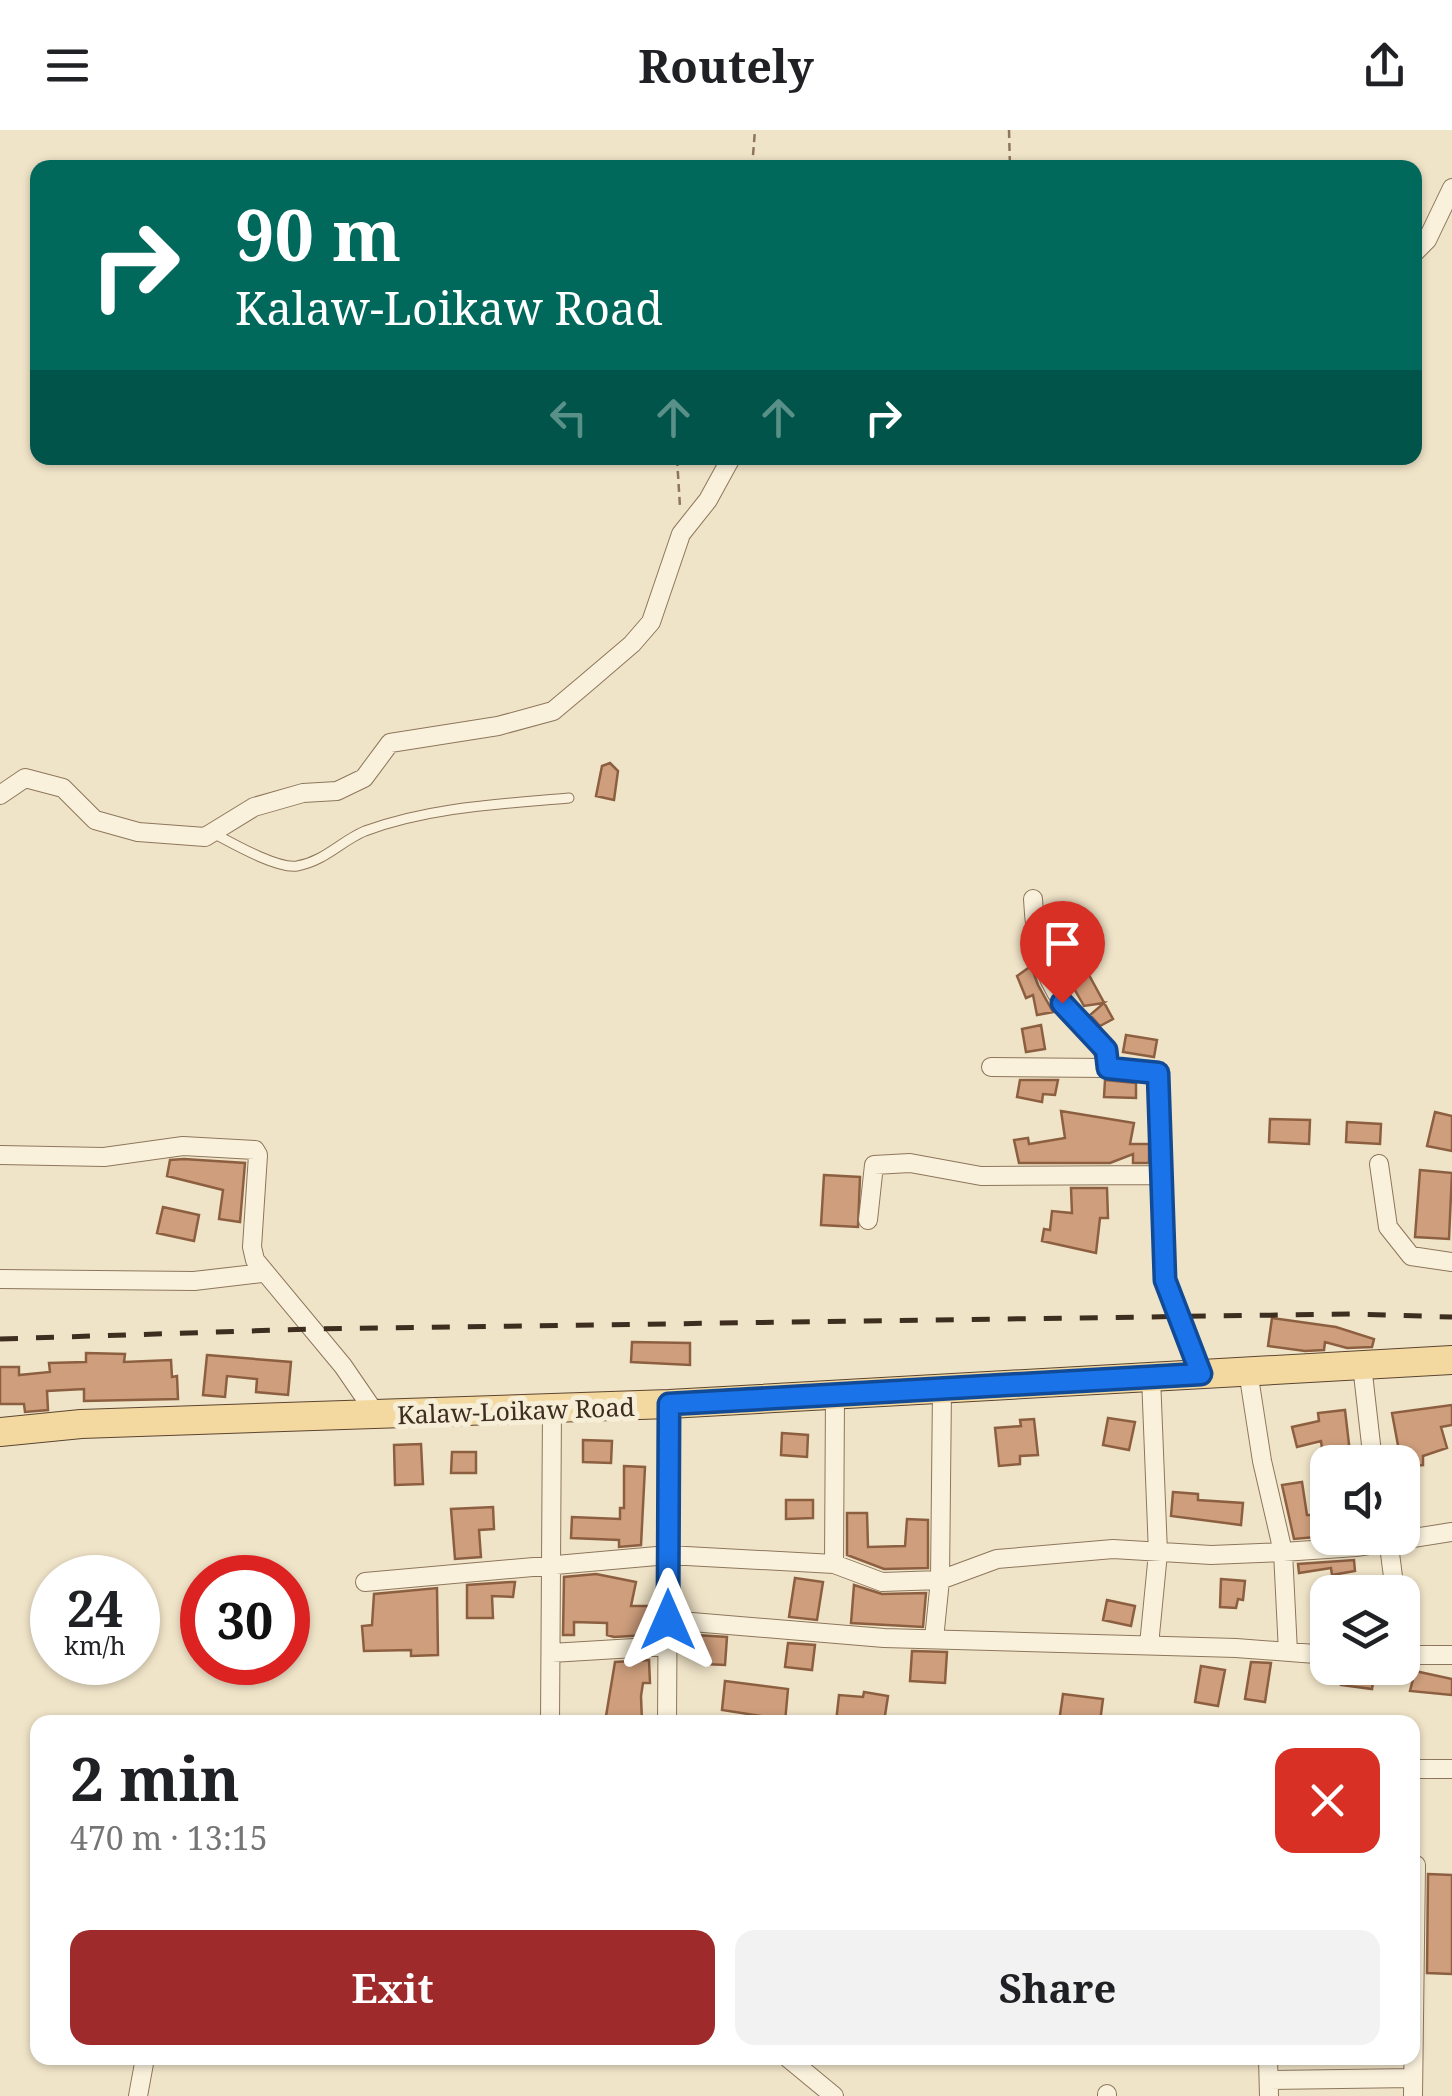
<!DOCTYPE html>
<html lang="en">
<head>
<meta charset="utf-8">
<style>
  :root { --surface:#fff; --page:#f2f2f2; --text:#202124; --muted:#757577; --accent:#9e2a2b }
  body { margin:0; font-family:"Noto Serif",serif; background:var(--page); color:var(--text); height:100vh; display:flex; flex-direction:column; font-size:38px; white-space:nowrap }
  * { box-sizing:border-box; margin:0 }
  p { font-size:32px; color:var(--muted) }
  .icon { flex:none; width:55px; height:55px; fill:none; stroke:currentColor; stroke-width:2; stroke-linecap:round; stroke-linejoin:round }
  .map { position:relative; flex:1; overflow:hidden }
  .details { position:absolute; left:30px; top:1585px; width:1390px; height:350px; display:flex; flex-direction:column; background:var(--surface); border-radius:20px; box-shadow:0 2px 8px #0004 }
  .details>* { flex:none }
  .guide { position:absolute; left:30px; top:30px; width:1392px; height:305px; border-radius:20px; box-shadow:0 2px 8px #0004; background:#00695c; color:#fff; overflow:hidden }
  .controls { position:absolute; left:1310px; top:1315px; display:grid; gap:20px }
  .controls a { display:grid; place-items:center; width:110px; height:110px; border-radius:20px; background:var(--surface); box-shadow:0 2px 8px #0004; font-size:50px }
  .speed { position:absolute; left:30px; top:1425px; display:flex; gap:20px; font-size:50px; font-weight:700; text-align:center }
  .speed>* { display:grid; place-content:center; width:130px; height:130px; border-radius:50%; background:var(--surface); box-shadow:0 2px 8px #0004; line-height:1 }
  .speed small { font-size:25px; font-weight:400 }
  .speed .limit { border:15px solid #d22; background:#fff; color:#111 }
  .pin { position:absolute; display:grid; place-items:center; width:85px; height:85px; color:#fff; margin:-102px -42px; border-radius:50% 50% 50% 0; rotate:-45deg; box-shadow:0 0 10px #0007 }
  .pin .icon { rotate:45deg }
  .me { position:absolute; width:110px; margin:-55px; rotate:0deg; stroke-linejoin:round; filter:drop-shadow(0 0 8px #0008) }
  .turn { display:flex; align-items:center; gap:35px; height:210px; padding:0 40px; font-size:45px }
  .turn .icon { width:130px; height:130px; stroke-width:2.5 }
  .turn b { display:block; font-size:70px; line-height:85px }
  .lanes { display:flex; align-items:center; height:95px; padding:0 40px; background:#0003; justify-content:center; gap:50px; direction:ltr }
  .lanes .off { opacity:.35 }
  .round { display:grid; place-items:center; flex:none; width:105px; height:105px; border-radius:20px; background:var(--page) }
  .summary { display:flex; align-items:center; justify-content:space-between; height:170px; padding:0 40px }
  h1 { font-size:60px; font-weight:700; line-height:75px }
  .button { display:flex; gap:20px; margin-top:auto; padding:20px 40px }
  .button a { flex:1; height:115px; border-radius:20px; background:var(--accent); color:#fff; font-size:40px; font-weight:700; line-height:115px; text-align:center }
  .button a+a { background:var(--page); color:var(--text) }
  header { display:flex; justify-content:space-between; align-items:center; height:130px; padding:0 40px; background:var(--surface); font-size:45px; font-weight:700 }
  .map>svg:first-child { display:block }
</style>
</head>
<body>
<header><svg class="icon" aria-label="menu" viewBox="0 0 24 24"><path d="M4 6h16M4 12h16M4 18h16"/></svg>Routely<svg class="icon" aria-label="share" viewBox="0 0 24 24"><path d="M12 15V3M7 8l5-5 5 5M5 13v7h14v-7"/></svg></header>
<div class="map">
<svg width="1452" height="1966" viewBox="0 0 1452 1966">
  <rect width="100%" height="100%" fill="#f0e4c8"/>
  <!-- building -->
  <path fill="#cf9f7d" stroke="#8d5f41" stroke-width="2.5" d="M610,633l8,8 -4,29 -18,-4 6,-30z
    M1031,836l7,19 15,27 -16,3 -4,-20 -7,3 -9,-22z
    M1089,845l24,44 -13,7 -10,-11 14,-12 -20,3 -12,-21z
    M1041,895l4,24 -19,3 -4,-23z
    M1126,905l31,5 -3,17 -31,-5z
    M1020,950h38l-3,15 -12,-1 -1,8 -25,-5z
    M1105,950l31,3v15l-32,-1z
    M1061,981l73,12 -4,21h19v19h-16v-9l-23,9h-91l-5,-23 14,-2 1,6 36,-6z
    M1435,982l17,4v35l-25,-5z
    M1270,989l40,1 -1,24 -40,-2z
    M1347,992l34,2 -1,20 -34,-2z
    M184,1029l61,4 -5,59 -21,-3 4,-29 -56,-14 3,-16z
    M1420,1040l32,3 -3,66 -34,-2z
    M824,1045l36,2 -2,50 -37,-2z
    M1071,1058h36l1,30h-8l-4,35 -54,-12 2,-12 6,1 2,-19 20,2z
    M163,1077l36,8 -5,26 -37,-8z
    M1272,1188l64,9 38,12 -2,8 -25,1 -22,-6 -1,8 -19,1 -37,-5z
    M632,1212l58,1v22l-59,-3z
    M86,1223l39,1 -1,8 47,-2 1,17 5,-1 1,23 -94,2v-12l-37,2 1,19 -23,2 -1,-8h-24v-37h19v8l31,-3 -1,-9 37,-1z
    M207,1225l84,7 -3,33 -32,-3 1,-13 -30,-3 -2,21 -22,-2z
    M1452,1275v20l-11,2 6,21 -24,8v9l-21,2 -10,-54z
    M1345,1280l5,43 -27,3 -2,-15 -24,6 -5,-20 27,-6 -1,-8z
    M1108,1288l27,4 -6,28 -26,-5z
    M1034,1289l4,36 -18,1v8l-21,2 -4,-38 26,-2 -1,-6z
    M782,1303l26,2 -1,22 -26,-2z
    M583,1310l29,1 -1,22 -28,-1z
    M421,1314l2,40 -28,1 -1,-40z
    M452,1322h24v21h-25z
    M624,1336l21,1 -4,78 -22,2v-7l-48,-2 1,-21 48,2v-11h4z
    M1302,1352l5,33h6l2,22 -21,2 -12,-54z
    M1173,1362l25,2v6l45,3 -2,22 -70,-9z
    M786,1370h27v18l-27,1z
    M493,1377l1,22 -15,1 2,27 -26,2 -4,-50z
    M847,1383h20l1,34 37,-1 2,-27 21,1v48l-44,1 -37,-14z
    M1354,1430l1,11 -23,4 -1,-7 -32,5 -1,-9z
    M596,1444l40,8 -5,24h17v29l-34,2 -7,-2v-12l-33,-1v13h-11l1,-58z
    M795,1448l28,4 -6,38 -28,-3z
    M1221,1449l24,2 -2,19 -5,-1 -2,9 -16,-1z
    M511,1452h4l-2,15 -21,-1 1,22h-26v-33z
    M854,1455l28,9 44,-1 -3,34 -72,-4z
    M437,1458l1,67 -27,1v-6l-47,1 -2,-25 10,-1 2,-31z
    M1107,1470l28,6 -4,20 -28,-6z
    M680,1504l47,3 -2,28 -20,-1 1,-8 -26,-3z
    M788,1513l27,2 -3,25 -27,-3z
    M912,1521l35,1 -2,31 -35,-2z
    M649,1530l1,23h-7l-2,13 1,26h-37l10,-60z
    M1251,1532l20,1 -6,39 -20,-3z
    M1201,1536l24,4 -7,36 -23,-4z
    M1343,1538l32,2 -3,19 -31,-4z
    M1415,1541l37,8v16l-42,-4z
    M725,1551l63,8 -3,33h-17v-5l-46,-7z
    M864,1562l24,4 -4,26 -28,-4v4h-20l3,-27 24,2z
    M1063,1564l40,5 -3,23h-41z
    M1428,1744l24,1v99l-25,-1z"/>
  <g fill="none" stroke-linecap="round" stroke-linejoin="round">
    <defs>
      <path id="lane" d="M213,703c19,10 64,36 84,33 28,-5 44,-25 68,-35 65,-24 136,-27 204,-33"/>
      <path id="street" d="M1415,122l12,-12 25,-52
        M0,665l25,-17 38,10 32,32 43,12 67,5 49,-30 49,-14 34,-2 27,-13 26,-35 108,-17 55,-15 31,-26 48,-41 19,-22 30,-88 27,-34 23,-42
        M1033,769c2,38 7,73 31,105 16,23 40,35 44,64
        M991,937l117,1 51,5 6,207 36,94
        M0,1025l104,2 79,-11 72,4 3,5 -6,92 3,13 88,106 35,51
        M1379,1034l9,63 23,29 41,6
        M868,1090l6,-55 36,-2 71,13 182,-1
        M0,1149l194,2 68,-8
        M1362,1235l11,97
        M1248,1241l14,90 21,91 5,100
        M1388,1408l7,54
        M834,1434l1,-169
        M365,1452l303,-27 166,9 48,18 58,-2 57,-21 116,-10 98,6 72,-3 73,-5 96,-15
        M668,1490l216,18 352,10 92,7
        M934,1509l6,-59 2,-191
        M1149,1515l9,-92 -7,-176
        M551,1523l117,-7
        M1402,1525h50
        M550,1592l2,-313
        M667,1592l2,-318
        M1412,1639h40
        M788,1928l46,38
        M1268,1928l1,38
        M1269,1950l144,-2
        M138,1966l7,-38
        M1107,1966v-2
        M1413,1966l3,-231"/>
      <path id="primary" d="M0,1302l81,-8 588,-20 783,-44"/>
    </defs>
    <!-- lane casing -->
    <use href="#lane" stroke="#8d765c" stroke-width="11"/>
    <!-- street casing -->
    <use href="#street" stroke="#8d765c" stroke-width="20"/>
    <!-- primary casing -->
    <use href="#primary" stroke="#5b4430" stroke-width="30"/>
    <!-- path -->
    <path stroke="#8d765c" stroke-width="2.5" stroke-dasharray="8 5" stroke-linecap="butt" d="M1009,0l1,38
      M752,38l3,-38
      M677,328l3,49"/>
    <!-- lane -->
    <use href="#lane" stroke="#faf1dc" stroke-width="9"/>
    <!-- street -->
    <use href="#street" stroke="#faf1dc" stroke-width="18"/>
    <!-- primary -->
    <use href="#primary" stroke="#f3d9a0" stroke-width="28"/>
    <!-- rail -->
    <path stroke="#3d2e20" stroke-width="5" stroke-dasharray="18 18" stroke-linecap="butt" d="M0,1209l312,-10 1039,-15 101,3"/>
  </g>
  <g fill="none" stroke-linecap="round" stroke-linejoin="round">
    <defs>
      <path id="route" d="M668,1490l1,-216 532,-30 -36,-94 -7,-207 -50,-5 -2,-18 -44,-47"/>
    </defs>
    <!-- route casing -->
    <use href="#route" stroke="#114b97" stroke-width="25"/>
    <!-- route -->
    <use href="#route" stroke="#1a73e8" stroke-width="18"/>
  </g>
  <g text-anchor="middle" stroke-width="10" stroke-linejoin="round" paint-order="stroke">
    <!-- street labels -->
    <g font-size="25" fill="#3d2e20" stroke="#f7eed8">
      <text transform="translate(516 1281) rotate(-2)" y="9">Kalaw-Loikaw Road</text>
    </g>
  </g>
</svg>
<div class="controls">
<a><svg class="icon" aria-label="sound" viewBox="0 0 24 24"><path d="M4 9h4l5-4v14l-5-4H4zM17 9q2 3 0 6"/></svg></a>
<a><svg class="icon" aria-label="layers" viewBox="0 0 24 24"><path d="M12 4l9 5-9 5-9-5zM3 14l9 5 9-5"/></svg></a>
</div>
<div class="speed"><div>24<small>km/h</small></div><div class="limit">30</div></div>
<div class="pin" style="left:1062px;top:873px;background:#d93025"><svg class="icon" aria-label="arrive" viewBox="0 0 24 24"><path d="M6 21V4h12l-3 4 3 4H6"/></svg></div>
<svg class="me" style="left:668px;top:1490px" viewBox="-20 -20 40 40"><path d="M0-17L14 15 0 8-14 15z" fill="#1a73e8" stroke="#fff" stroke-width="4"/></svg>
<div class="guide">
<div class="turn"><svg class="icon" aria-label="right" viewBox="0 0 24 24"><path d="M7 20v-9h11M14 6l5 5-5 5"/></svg><div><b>90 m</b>Kalaw-Loikaw Road</div></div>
<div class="lanes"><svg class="icon off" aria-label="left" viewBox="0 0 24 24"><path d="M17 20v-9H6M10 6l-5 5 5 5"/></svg><svg class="icon off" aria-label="ahead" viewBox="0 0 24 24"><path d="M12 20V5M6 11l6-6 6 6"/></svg><svg class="icon off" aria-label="ahead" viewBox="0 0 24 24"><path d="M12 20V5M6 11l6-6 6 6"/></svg><svg class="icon" aria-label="right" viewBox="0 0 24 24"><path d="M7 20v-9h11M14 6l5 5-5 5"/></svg></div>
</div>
<section class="details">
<div class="summary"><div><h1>2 min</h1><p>470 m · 13:15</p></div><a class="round" style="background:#d93025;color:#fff"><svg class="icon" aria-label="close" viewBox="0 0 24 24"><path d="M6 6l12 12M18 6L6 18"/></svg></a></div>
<div class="button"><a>Exit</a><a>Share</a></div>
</section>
</div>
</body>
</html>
